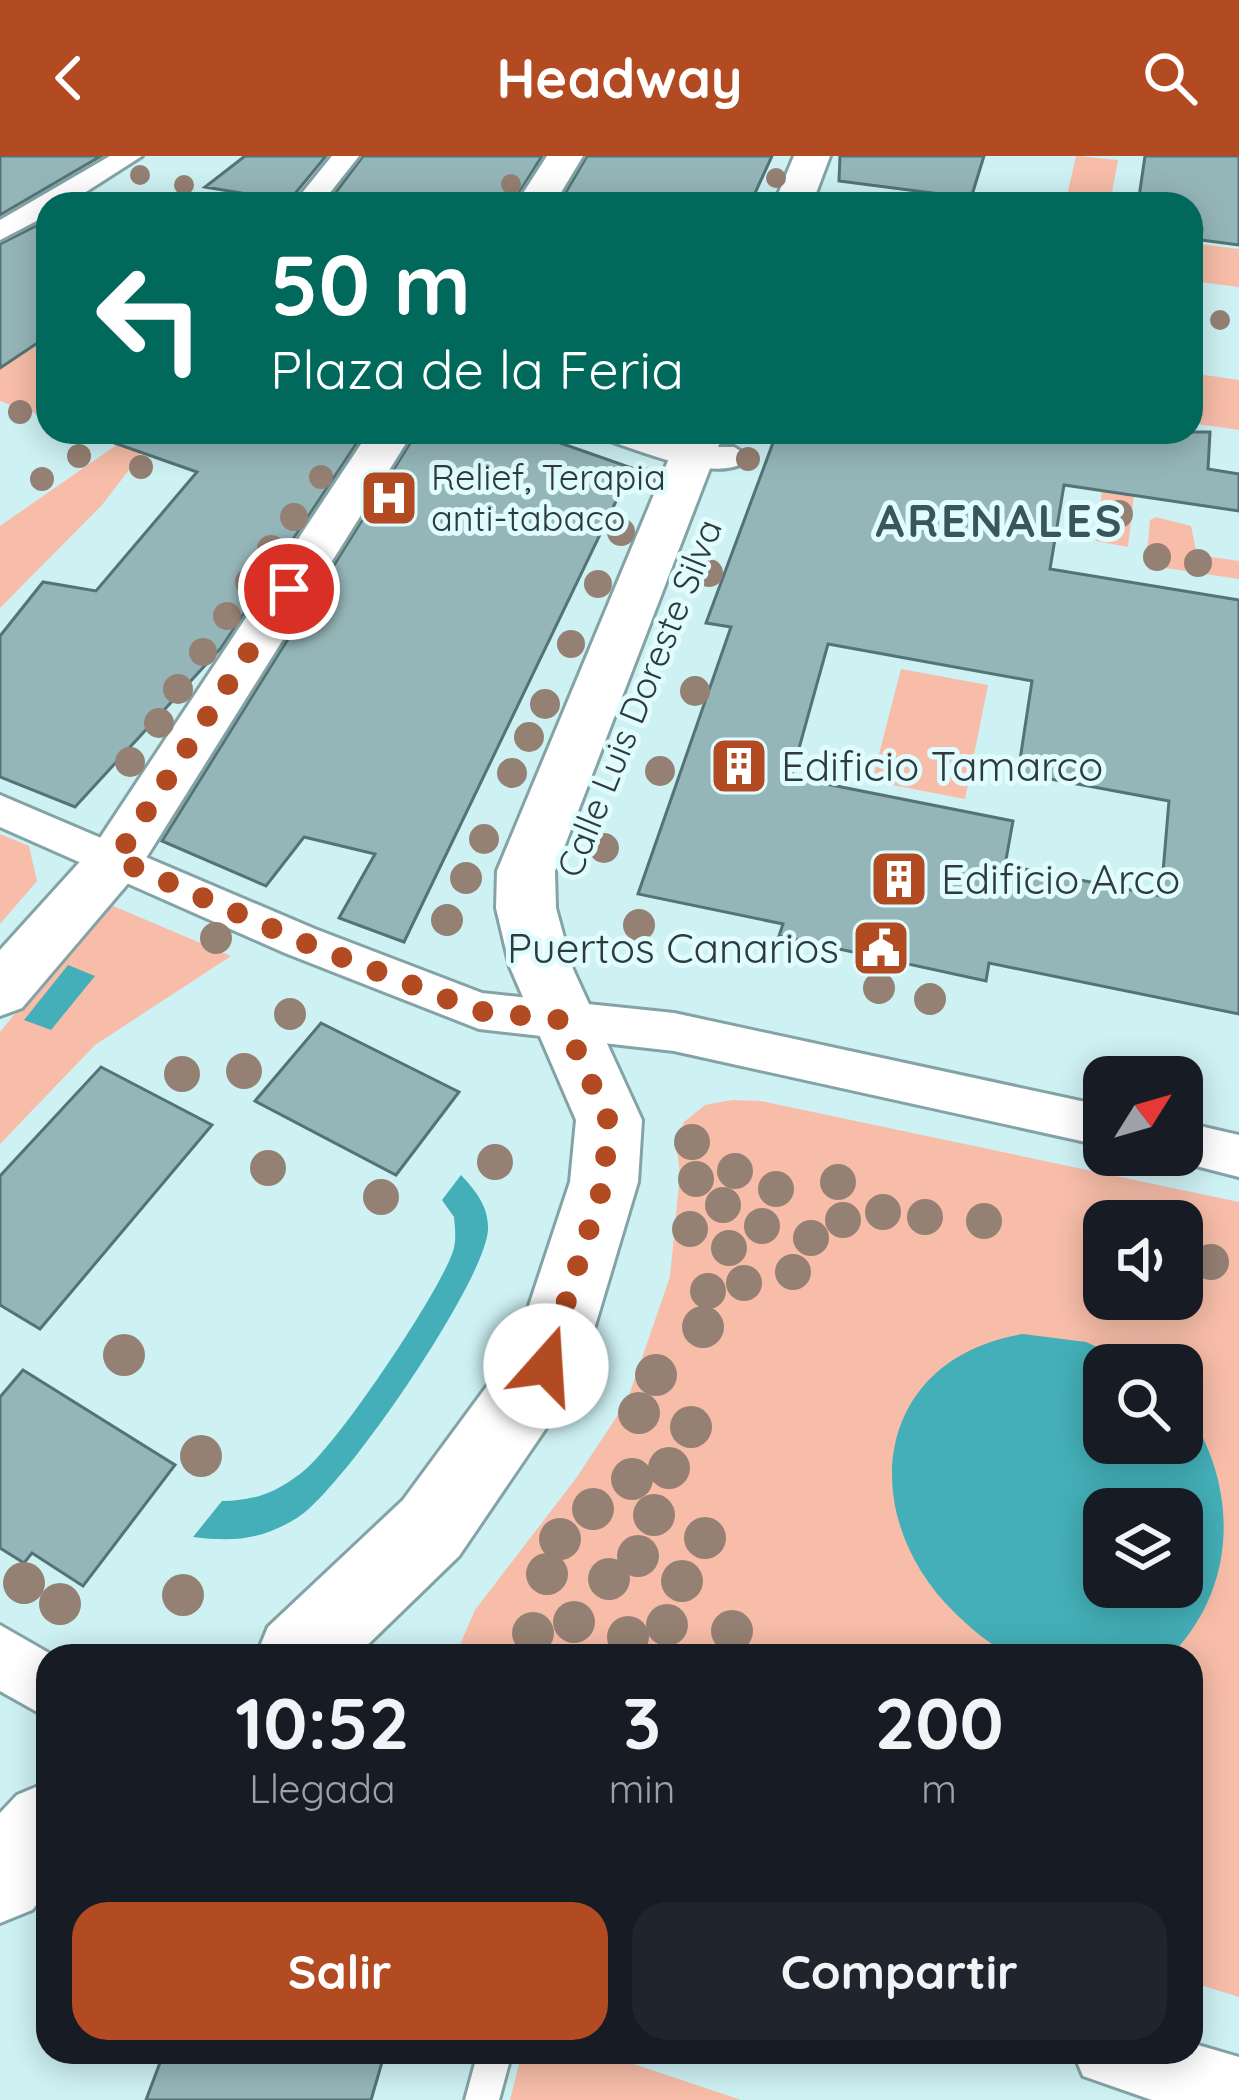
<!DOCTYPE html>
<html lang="es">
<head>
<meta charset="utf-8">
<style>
  :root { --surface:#171b24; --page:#20242c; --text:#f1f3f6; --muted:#9ea1a6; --accent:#b24b21 }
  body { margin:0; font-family:Quicksand,sans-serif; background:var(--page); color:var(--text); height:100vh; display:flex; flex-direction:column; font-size:45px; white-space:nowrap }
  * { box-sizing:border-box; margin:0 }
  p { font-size:39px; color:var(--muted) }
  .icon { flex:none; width:66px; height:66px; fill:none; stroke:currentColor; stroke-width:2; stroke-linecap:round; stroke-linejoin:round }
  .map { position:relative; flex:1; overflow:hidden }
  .panel { position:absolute; left:36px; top:1488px; width:1167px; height:420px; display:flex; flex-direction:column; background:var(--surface); border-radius:36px; box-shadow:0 6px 30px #0003 }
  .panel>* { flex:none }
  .hud { position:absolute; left:36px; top:36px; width:1167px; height:252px; border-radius:36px; box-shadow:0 6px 30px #0003; background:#00695c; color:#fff; overflow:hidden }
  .needle { width:78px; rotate:53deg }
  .tools { position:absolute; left:1083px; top:900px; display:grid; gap:24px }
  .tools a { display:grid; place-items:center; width:120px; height:120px; border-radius:24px; background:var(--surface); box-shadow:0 6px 30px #0003; font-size:60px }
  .pin { position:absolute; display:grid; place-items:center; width:102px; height:102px; color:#fff; margin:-51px; border:6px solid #fff; border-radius:50%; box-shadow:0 3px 12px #0007 }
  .me { position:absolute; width:132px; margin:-66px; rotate:19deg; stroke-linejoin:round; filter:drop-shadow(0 0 9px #0008) }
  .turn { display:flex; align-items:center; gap:42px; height:252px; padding:0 36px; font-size:54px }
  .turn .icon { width:156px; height:156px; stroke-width:2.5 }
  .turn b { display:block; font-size:84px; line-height:102px }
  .eta { display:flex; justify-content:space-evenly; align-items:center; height:204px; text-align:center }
  .eta b { font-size:72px; font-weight:700; line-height:84px }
  .button { display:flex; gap:24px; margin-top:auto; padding:24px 36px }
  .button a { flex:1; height:138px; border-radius:36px; background:var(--accent); color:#fff; font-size:48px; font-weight:700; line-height:138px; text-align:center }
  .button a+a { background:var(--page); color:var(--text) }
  header { display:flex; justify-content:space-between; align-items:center; height:156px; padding:0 36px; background:var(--accent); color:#fff; font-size:54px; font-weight:700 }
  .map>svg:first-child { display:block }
</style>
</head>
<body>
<header><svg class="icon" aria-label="back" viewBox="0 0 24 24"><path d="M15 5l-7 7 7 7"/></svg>Headway<svg class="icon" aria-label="search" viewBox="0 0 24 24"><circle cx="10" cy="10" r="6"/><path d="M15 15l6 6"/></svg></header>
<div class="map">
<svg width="1239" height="1944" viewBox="0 0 1239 1944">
  <rect width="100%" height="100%" fill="#cef1f4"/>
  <!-- green -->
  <path fill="#f7bda8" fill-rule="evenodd" d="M1076,0l42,4 -8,44h-45z
    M1191,87l48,6v38l-48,-6z
    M48,180v82l-48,-17v-33z
    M1191,217l48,7v50l-48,-7z
    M86,276h72l-56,73 -102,103v-82l118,-82z
    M1102,335l32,4 -6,52 -32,-6z
    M1156,361l35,9 6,29 42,6v18l-93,-14 4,-45z
    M901,513l87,16 -23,114 -93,-18z
    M0,678l29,12 8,35 -37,43z
    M111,749l120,51 -136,89 -95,99v-112l100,-122z
    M732,944l29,1 478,101v795l-48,-15v-326h-736l20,-46 102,-133 50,-76 43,-124 10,-104 -4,-30 8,-21 21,-17zM1104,1065h78v78h-78zM1104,1209h78v78h-78zM1104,1353h78v78h-78z
    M522,1896h76l143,48h-231z"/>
  <!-- water -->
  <path fill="#44afb8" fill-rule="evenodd" d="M68,809l27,11 -44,54 -27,-10z
    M461,1019c15,16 28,32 27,55 -3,52 -146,261 -191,288 -36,22 -63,24 -104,19l29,-36c34,0 58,-10 84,-32 35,-30 130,-172 146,-215 5,-12 3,-25 2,-37l-12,-17z
    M1023,1178l63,8 51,23h-33v78h78v-41c57,80 57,182 -9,251 -22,7 -50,3 -73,3 -26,0 -59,6 -83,-1 -23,-5 -45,-26 -61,-41 -101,-97 -85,-255 67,-280zM1104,1353h78v78h-78z"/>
  <!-- building -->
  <path fill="#95b6b9" stroke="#547376" stroke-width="3" fill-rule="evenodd" d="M0,0h101l-101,59z
    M245,0h81l-37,45 -84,-14z
    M363,0h179l-30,48h-185z
    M587,0h185l-22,48h-191z
    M840,0h144l-13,42 -132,-17z
    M1145,0h94v89l-38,-5 1,-11 -11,-1v-24h-53z
    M48,64v116l-48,32v-124z
    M104,276h260l-143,216 -146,159 -75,-30v-141l43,-54 53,9 101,-119 -94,-33z
    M417,276h112l103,36 -228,474 -65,-24 36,-64 -71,-17 -38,49 -104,-45z
    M777,276h433l-2,37 31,5v37l-175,-26 -14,84 189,31v414l-250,-51 -3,18 -207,-45 4,-12 -145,-30 93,-267 -25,-4zM828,488l204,37 -14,92 151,28 -8,95 -156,-31 8,-44 -222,-44z
    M321,867l138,69 -63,83 -141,-74z
    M101,911l111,58 -172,204 -40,-24v-129z
    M23,1214l152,95 -92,121 -51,-33 -8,10 -24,-15v-151z
    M164,1896h221l-14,48h-225z"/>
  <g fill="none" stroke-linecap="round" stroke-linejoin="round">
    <defs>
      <path id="lane" d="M478,1896h34l-13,48h-34z"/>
      <path id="street" d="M110,0h32l-75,48h-19v11l-48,25v-20z
        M332,0h27l-38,48h-28z
        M599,276h49l46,15h40l16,10c-25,31 -114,-8 -146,-18z
        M0,639l315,134 167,64 192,20 430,93v40l-430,-95 -195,-22 -194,-76 -285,-126z
        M1182,966l57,13v42l-74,-19 17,-3z
        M0,1469l54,31h-6v62l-48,-27z
        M1191,1887l48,14v43h-87l-69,-24 -10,-24h118z"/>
      <path id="secondary" d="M547,0h36l-29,48h-38z
        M794,0h36l-18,48h-38z
        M369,276h44l-277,442 -114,134 -22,8v-66l96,-106z
        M680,276h44l-169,439 1,37 16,59 70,153 -4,62 -55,184 -11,24 -113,166 -103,100h-100l12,-29 135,-127 112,-152 55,-166 6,-62 -66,-153 -14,-59 1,-37z
        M48,1626v109l-16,19 -32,13v-110l17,-18z"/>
    </defs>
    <!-- lane casing -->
    <use href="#lane" stroke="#83a3a6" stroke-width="6"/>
    <!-- street casing -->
    <use href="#street" stroke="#83a3a6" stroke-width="6"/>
    <!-- secondary casing -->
    <use href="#secondary" stroke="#83a3a6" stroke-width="6"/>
    <!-- lane -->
    <use href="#lane" fill="#fff" fill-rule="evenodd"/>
    <!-- street -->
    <use href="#street" fill="#fff" fill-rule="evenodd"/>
    <!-- secondary -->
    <use href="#secondary" fill="#fff" fill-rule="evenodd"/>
  </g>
  <!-- trees -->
  <g fill="#958173">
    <circle cx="140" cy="19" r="10"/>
    <circle cx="776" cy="22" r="10"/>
    <circle cx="511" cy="28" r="10"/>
    <circle cx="184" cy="29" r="10"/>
    <circle cx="1220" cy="164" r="10"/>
    <circle cx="20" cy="256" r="12"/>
    <circle cx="79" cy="300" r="12"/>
    <circle cx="748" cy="303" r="12"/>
    <circle cx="141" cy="311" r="12"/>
    <circle cx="321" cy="321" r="12"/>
    <circle cx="42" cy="323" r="12"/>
    <circle cx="644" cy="323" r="12"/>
    <circle cx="1119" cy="358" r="14"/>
    <circle cx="294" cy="361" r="14"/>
    <circle cx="621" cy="376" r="14"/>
    <circle cx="271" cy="393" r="14"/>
    <circle cx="1157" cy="401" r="14"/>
    <circle cx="1198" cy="407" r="14"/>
    <circle cx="709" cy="417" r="14"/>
    <circle cx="249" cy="426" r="14"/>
    <circle cx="598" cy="428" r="14"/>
    <circle cx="227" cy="460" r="14"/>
    <circle cx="571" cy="488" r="14"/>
    <circle cx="203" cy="496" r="14"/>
    <circle cx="178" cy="533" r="15"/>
    <circle cx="695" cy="535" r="15"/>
    <circle cx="545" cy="548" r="15"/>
    <circle cx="159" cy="567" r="15"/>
    <circle cx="529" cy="581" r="15"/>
    <circle cx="130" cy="606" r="15"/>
    <circle cx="660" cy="615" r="15"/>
    <circle cx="512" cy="617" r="15"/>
    <circle cx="484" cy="683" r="15"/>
    <circle cx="604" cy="692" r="15"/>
    <circle cx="466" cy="722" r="16"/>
    <circle cx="447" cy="764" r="16"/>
    <circle cx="639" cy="769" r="16"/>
    <circle cx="216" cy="782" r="16"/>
    <circle cx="879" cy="832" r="16"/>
    <circle cx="930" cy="843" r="16"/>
    <circle cx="290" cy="858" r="16"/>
    <circle cx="244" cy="915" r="18"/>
    <circle cx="182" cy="918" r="18"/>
    <circle cx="692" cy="986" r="18"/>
    <circle cx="495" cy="1006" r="18"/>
    <circle cx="268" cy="1012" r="18"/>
    <circle cx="735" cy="1015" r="18"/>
    <circle cx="696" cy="1023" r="18"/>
    <circle cx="838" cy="1026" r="18"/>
    <circle cx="776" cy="1033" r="18"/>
    <circle cx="381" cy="1041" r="18"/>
    <circle cx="723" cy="1049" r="18"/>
    <circle cx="883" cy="1056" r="18"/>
    <circle cx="925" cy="1061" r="18"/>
    <circle cx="843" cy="1064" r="18"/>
    <circle cx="984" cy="1065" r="18"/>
    <circle cx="762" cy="1070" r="18"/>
    <circle cx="690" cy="1073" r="18"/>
    <circle cx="811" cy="1082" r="18"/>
    <circle cx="729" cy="1092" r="18"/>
    <circle cx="1211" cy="1106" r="18"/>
    <circle cx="793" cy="1116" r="18"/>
    <circle cx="744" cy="1127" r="18"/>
    <circle cx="708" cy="1135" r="18"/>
    <circle cx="703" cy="1171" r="21"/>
    <circle cx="124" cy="1199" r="21"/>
    <circle cx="656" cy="1219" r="21"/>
    <circle cx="639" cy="1257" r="21"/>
    <circle cx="691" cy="1271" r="21"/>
    <circle cx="201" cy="1300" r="21"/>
    <circle cx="669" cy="1312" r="21"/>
    <circle cx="632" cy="1323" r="21"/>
    <circle cx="593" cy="1353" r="21"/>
    <circle cx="654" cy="1359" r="21"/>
    <circle cx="705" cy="1382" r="21"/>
    <circle cx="560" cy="1383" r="21"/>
    <circle cx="638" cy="1400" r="21"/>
    <circle cx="547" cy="1418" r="21"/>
    <circle cx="609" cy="1423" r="21"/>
    <circle cx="682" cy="1425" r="21"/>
    <circle cx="24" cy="1427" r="21"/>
    <circle cx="183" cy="1439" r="21"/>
    <circle cx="60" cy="1448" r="21"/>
    <circle cx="574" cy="1466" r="21"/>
    <circle cx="667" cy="1469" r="21"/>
    <circle cx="732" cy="1475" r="21"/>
    <circle cx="533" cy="1477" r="21"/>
    <circle cx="628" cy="1481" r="21"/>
  </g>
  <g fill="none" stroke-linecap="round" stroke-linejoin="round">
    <!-- route -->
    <path stroke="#b24b21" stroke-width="21" stroke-dasharray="0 37.8" d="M289,433l-173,270 184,82 178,70 85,9 45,100 -4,62 -58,184"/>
  </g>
  <!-- icons -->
  <defs>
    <symbol id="hospital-square" viewBox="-11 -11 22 22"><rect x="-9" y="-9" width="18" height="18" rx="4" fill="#b24b21" stroke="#e1fcff"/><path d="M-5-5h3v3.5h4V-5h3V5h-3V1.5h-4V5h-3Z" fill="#fff"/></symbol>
    <symbol id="building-square" viewBox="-11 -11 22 22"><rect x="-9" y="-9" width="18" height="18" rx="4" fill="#b24b21" stroke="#e1fcff"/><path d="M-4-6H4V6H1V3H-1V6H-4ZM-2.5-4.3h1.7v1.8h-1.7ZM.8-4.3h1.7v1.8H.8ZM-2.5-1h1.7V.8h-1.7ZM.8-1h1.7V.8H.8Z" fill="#fff"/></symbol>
    <symbol id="civic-square" viewBox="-11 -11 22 22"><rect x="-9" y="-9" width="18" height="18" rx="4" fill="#b24b21" stroke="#e1fcff"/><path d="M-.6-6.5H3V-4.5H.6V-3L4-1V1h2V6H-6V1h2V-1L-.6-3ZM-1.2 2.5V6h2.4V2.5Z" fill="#fff"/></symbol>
  </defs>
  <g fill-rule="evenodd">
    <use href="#hospital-square" x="356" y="309" width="66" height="66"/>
    <use href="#building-square" x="706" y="577" width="66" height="66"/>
    <use href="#building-square" x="866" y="690" width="66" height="66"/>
    <use href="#civic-square" x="848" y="759" width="66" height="66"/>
  </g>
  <g text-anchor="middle" stroke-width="10" stroke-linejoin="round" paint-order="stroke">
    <!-- far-poi labels -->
    <g font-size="36" fill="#2e3b3c" stroke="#e1fcff" text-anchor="start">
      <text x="431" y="334">Relief, Terapia<tspan x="431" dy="41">anti-tabaco</tspan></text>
    </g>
    <!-- far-street labels -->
    <g font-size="36" fill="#2e3b3c" stroke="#e1fcff">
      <text transform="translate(639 542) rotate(-68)" y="13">Calle Luis Doreste Silva</text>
    </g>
    <!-- poi labels -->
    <g font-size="42" fill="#2e3b3c" stroke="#e1fcff" text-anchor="start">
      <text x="781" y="625">Edificio Tamarco</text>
      <text x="941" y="738">Edificio Arco</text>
      <text x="839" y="807" text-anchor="end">Puertos Canarios</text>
    </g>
    <!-- far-district labels -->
    <g font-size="45" font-weight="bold" letter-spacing="3" fill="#39575a" stroke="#e1fcff">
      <text x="1000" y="381">ARENALES</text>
    </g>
  </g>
</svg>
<div class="tools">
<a><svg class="needle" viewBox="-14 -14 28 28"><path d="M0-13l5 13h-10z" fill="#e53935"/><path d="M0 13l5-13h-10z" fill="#9ea1a6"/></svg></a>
<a><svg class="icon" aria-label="sound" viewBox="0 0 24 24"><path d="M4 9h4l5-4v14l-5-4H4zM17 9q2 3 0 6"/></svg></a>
<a><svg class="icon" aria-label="search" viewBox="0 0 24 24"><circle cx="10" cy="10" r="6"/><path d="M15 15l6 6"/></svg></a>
<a><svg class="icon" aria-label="layers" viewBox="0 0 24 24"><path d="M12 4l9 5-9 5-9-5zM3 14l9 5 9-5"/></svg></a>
</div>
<div class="pin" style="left:289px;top:433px;background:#d93025"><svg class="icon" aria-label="arrive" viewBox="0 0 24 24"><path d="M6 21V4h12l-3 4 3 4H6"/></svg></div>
<svg class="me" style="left:546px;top:1210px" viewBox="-20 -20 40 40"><circle r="19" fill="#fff"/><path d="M0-13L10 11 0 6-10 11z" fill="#b24b21"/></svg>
<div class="hud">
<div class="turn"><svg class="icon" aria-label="left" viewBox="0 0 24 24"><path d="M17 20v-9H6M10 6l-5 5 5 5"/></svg><div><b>50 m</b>Plaza de la Feria</div></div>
</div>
<section class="panel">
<div class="eta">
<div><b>10:52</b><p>Llegada</p></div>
<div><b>3</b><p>min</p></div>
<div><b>200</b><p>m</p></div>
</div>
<div class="button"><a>Salir</a><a>Compartir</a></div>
</section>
</div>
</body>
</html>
